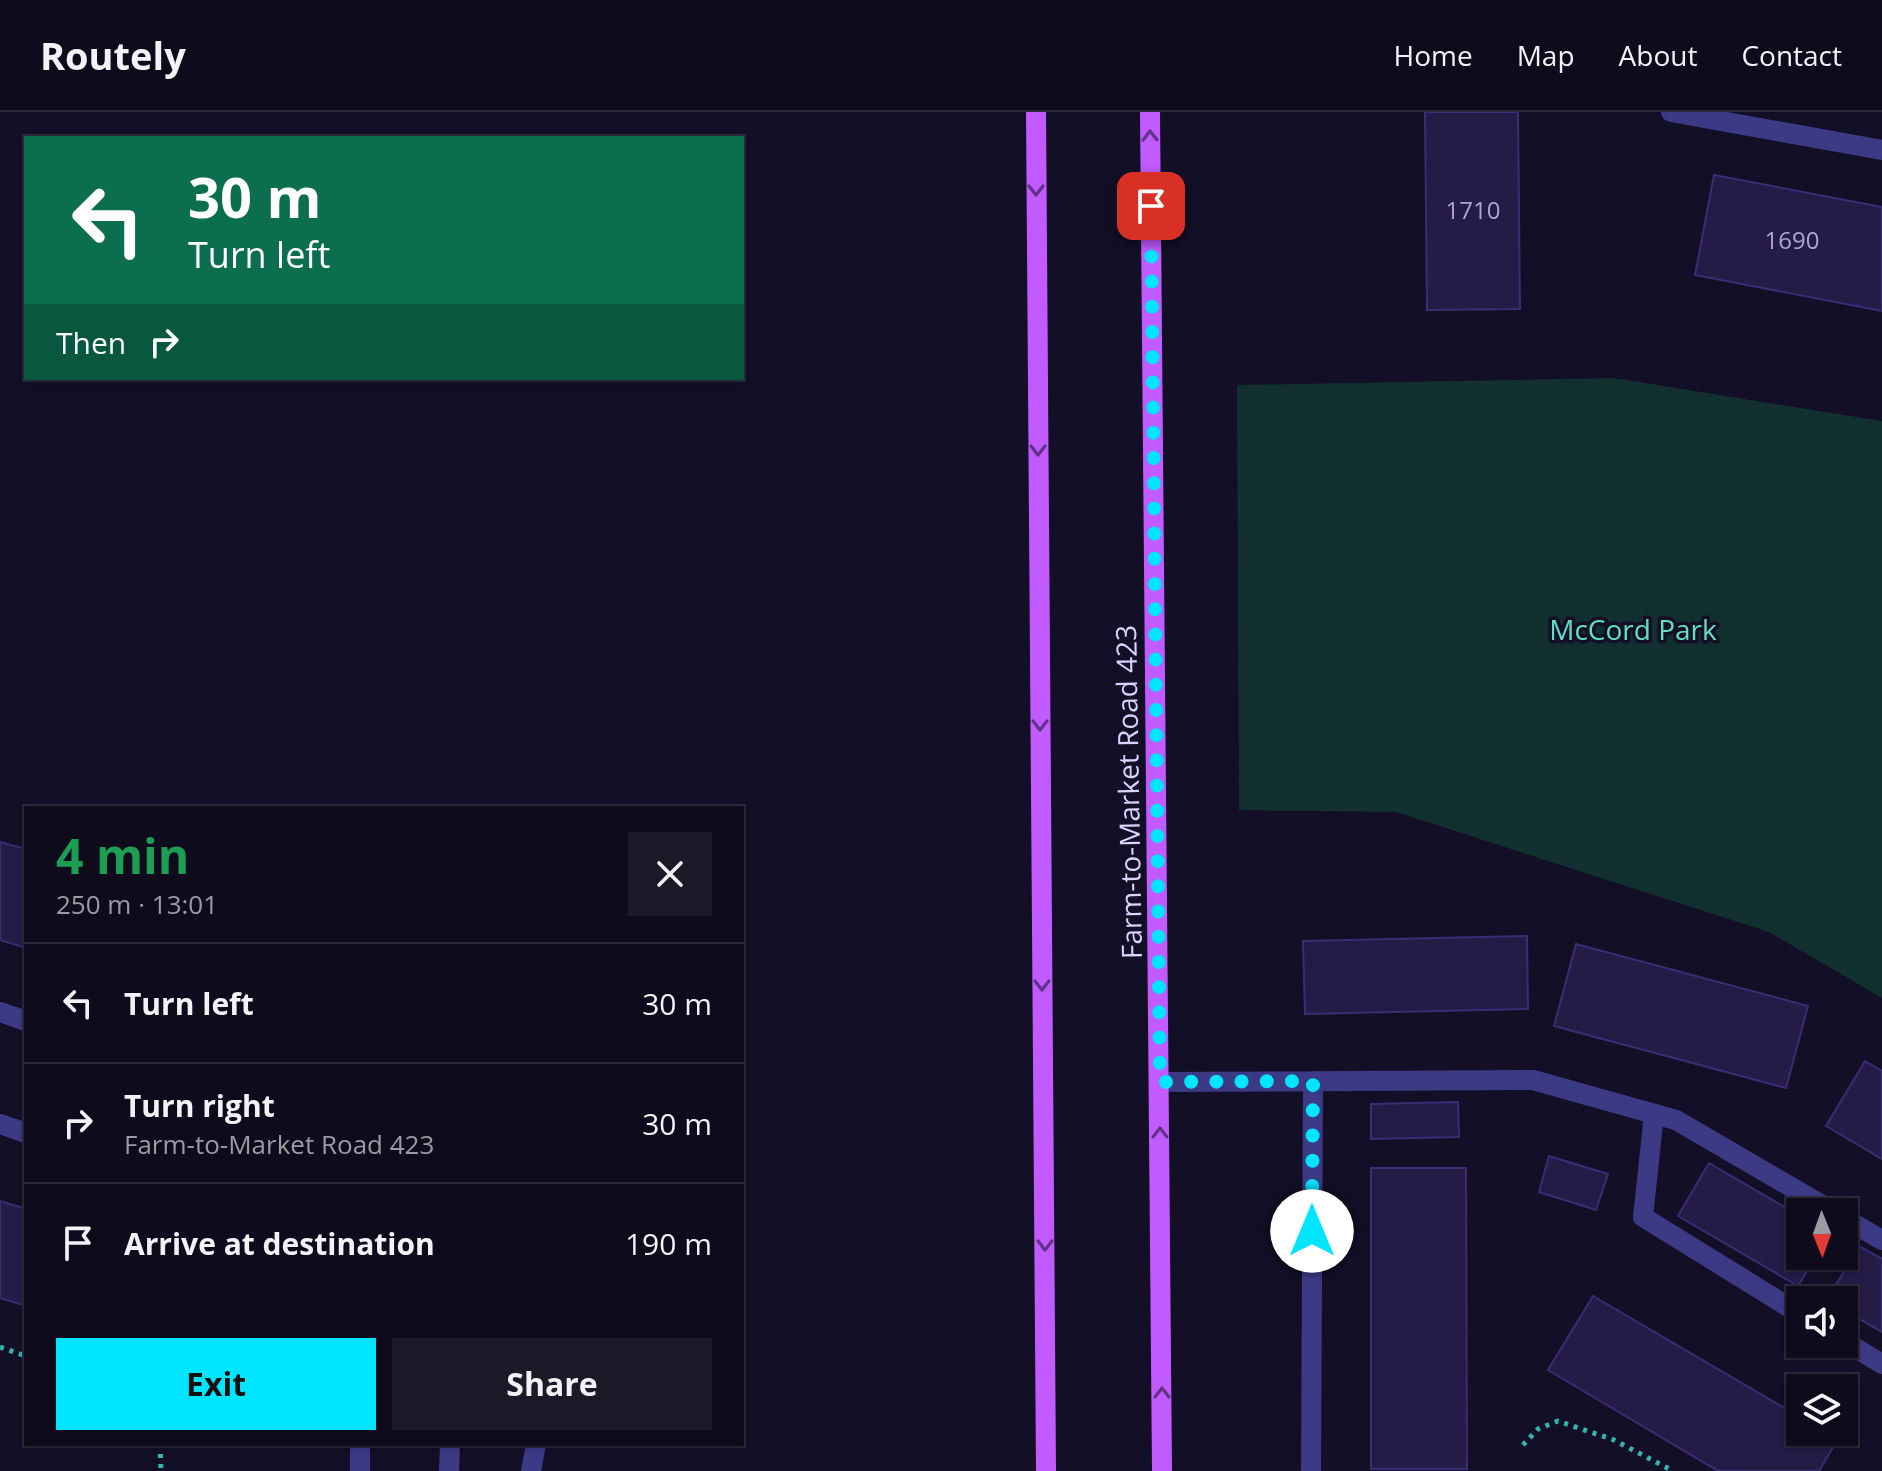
<!DOCTYPE html>
<html lang="en">
<head>
<meta charset="utf-8">
<style>
  :root { --surface:#0e0b1c; --page:#1c1929; --text:#f1f3f6; --muted:#9b9ba3; --line:#2e2b3b; --accent:#00e5ff }
  body { margin:0; font-family:"Open Sans",sans-serif; background:var(--page); color:var(--text); height:100vh; display:flex; flex-direction:column; font-size:30px; white-space:nowrap }
  * { box-sizing:border-box; margin:0 }
  p { font-size:26px; color:var(--muted) }
  .icon { flex:none; width:44px; height:44px; fill:none; stroke:currentColor; stroke-width:2; stroke-linecap:round; stroke-linejoin:round }
  .map { position:relative; flex:1; overflow:hidden }
  .panel { position:absolute; left:24px; top:694px; width:720px; height:640px; display:flex; flex-direction:column; background:var(--surface); border-radius:0px; box-shadow:0 2px 6px #0004,0 0 0 2px var(--line) }
  .panel>* { flex:none }
  .banner { position:absolute; left:24px; top:24px; width:720px; height:244px; border-radius:0px; box-shadow:0 2px 6px #0004,0 0 0 2px var(--line); background:#0b6e4f; color:#fff; overflow:hidden }
  .needle { width:52px; rotate:179deg }
  .tools { position:absolute; left:1786px; top:1086px; display:grid; gap:16px }
  .tools a { display:grid; place-items:center; width:72px; height:72px; border-radius:0px; background:var(--surface); box-shadow:0 2px 6px #0004,0 0 0 2px var(--line); font-size:40px }
  .pin { position:absolute; display:grid; place-items:center; width:68px; height:68px; color:#fff; margin:-34px; border-radius:16px; box-shadow:0 4px 12px #0006 }
  .me { position:absolute; width:88px; margin:-44px; rotate:0deg; stroke-linejoin:round; filter:drop-shadow(0 0 6px #0008) }
  .turn { display:flex; align-items:center; gap:28px; height:168px; padding:0 32px; font-size:36px }
  .turn .icon { width:104px; height:104px; stroke-width:2.5 }
  .turn b { display:block; font-size:56px; line-height:68px }
  .then { display:flex; align-items:center; height:76px; padding:0 32px; background:#0003; gap:16px; font-size:30px }
  .round { display:grid; place-items:center; flex:none; width:84px; height:84px; border-radius:0px; background:var(--page) }
  .overview { display:flex; align-items:center; justify-content:space-between; height:136px; padding:0 32px }
  h1 { font-size:48px; font-weight:700; line-height:60px; color:#1e9e55 }
  .primary-button { display:flex; gap:16px; margin-top:auto; padding:16px 32px }
  .primary-button a { flex:1; height:92px; border-radius:0px; background:var(--accent); color:#111; font-size:32px; font-weight:700; line-height:92px; text-align:center }
  .primary-button a+a { background:var(--page); color:var(--text) }
  ul { padding:0; list-style:none }
  li { display:flex; align-items:center; gap:24px; height:120px; padding:0 32px; border-top:2px solid var(--line) }
  li div { flex:1 }
  li b { display:block; font-size:30px }
  li em { font-style:normal }
  header { display:flex; align-items:center; gap:48px; box-sizing:border-box; height:112px; padding:0 40px; background:var(--surface); border-bottom:2px solid var(--line) }
  header strong { font-size:38px }
  nav { display:flex; gap:44px; margin-inline-start:auto; font-size:28px }
  .map>svg:first-child { display:block }
</style>
</head>
<body>
<header>
<strong>Routely</strong>
<nav><a>Home</a><a>Map</a><a>About</a><a>Contact</a></nav>
</header>
<div class="map">
<svg width="1882" height="1359" viewBox="0 0 1882 1359">
  <rect width="100%" height="100%" fill="#130f26"/>
  <!-- park -->
  <path fill="#12302f" d="M1614,266l268,43v577l-113,-66 -373,-120 -157,-2 -2,-425z"/>
  <!-- building -->
  <path fill="#241b47" stroke="#3b2d73" stroke-width="2" d="M1425,0h93l2,197 -93,1z
    M1714,63l168,32v104l-187,-36z
    M0,730l26,7v99l-26,-8z
    M1527,824l1,73 -223,5 -2,-73z
    M1576,832l232,62 -22,82 -232,-62z
    M1865,949l17,10v88l-56,-33z
    M1458,990l1,35 -88,2v-35z
    M1549,1044l59,18 -12,36 -57,-18z
    M1709,1051l91,53v40h16l-18,30 -120,-70z
    M1371,1056h95l1,301h-96z
    M0,1089l26,8v97l-26,-8z
    M1859,1134l23,13v73l-38,-22v-10h-17z
    M1593,1184l207,121v15h25l13,7 -19,32h-101l-170,-101z"/>
  <g fill="none" stroke-linecap="round" stroke-linejoin="round">
    <!-- path -->
    <path stroke="#2fb8b0" stroke-width="5" stroke-dasharray="4 6" stroke-linecap="butt" d="M0,1235l26,9
      M160,1332l1,27
      M1523,1333l15,-16 20,-8 56,19 59,31"/>
    <!-- minor -->
    <path stroke="#3d3a85" stroke-width="20" d="M1671,0l211,38
      M0,900l26,9
      M1160,970l373,-2 143,40 158,92
      M1654,1002l-11,103 157,97
      M0,1012l26,9
      M1844,1106l38,22
      M1844,1229l38,23
      M360,1332v27
      M449,1359l1,-27
      M531,1359l5,-27
      M1311,1359l2,-390"/>
    <!-- major -->
    <path stroke="#c25bff" stroke-width="20" d="M1036,0l10,1359
      M1150,0l12,1359"/>
  </g>
  <!-- one-way arrows -->
  <defs><path id="oneway-chevron" d="M-2-3.5L2.5 0L-2 3.5" fill="none" stroke-width="1.6" stroke-linecap="round" stroke-linejoin="round" transform="scale(2)"/></defs>
  <g stroke="#623188">
    <use href="#oneway-chevron" transform="translate(1150 24) rotate(-91)"/>
    <use href="#oneway-chevron" transform="translate(1036 78) rotate(90)"/>
    <use href="#oneway-chevron" transform="translate(1038 338) rotate(90)"/>
    <use href="#oneway-chevron" transform="translate(1040 613) rotate(90)"/>
    <use href="#oneway-chevron" transform="translate(1042 873) rotate(90)"/>
    <use href="#oneway-chevron" transform="translate(1160 1021) rotate(-90)"/>
    <use href="#oneway-chevron" transform="translate(1045 1133) rotate(90)"/>
    <use href="#oneway-chevron" transform="translate(1162 1281) rotate(-90)"/>
  </g>
  <g fill="none" stroke-linecap="round" stroke-linejoin="round">
    <!-- route -->
    <path stroke="#00e5ff" stroke-width="14" stroke-dasharray="0 25.2" d="M1151,94l9,876 153,-1 -1,150"/>
  </g>
  <g text-anchor="middle" stroke-width="7" stroke-linejoin="round" paint-order="stroke">
    <!-- number labels -->
    <g font-size="24" fill="#aca6d1">
      <text x="1473" y="107">1710</text>
      <text x="1792" y="137">1690</text>
    </g>
    <!-- park labels -->
    <g font-size="28" fill="#5fe0c0" stroke="#130f26">
      <text x="1633" y="528">McCord Park</text>
    </g>
    <!-- street labels -->
    <g font-size="28" fill="#d9d4ff" stroke="#130f26">
      <text transform="translate(1129 680) rotate(-91)" y="10">Farm-to-Market Road 423</text>
    </g>
  </g>
</svg>
<div class="tools">
<a><svg class="needle" viewBox="-14 -14 28 28"><path d="M0-13l5 13h-10z" fill="#e53935"/><path d="M0 13l5-13h-10z" fill="#9b9ba3"/></svg></a>
<a><svg class="icon" aria-label="sound" viewBox="0 0 24 24"><path d="M4 9h4l5-4v14l-5-4H4zM17 9q2 3 0 6"/></svg></a>
<a><svg class="icon" aria-label="layers" viewBox="0 0 24 24"><path d="M12 4l9 5-9 5-9-5zM3 14l9 5 9-5"/></svg></a>
</div>
<div class="pin" style="left:1151px;top:94px;background:#d93025"><svg class="icon" aria-label="arrive" viewBox="0 0 24 24"><path d="M6 21V4h12l-3 4 3 4H6"/></svg></div>
<svg class="me" style="left:1312px;top:1119px" viewBox="-20 -20 40 40"><circle r="19" fill="#fff"/><path d="M0-13L10 11 0 6-10 11z" fill="#00e5ff"/></svg>
<div class="banner">
<div class="turn"><svg class="icon" aria-label="left" viewBox="0 0 24 24"><path d="M17 20v-9H6M10 6l-5 5 5 5"/></svg><div><b>30 m</b>Turn left</div></div>
<div class="then">Then<svg class="icon" aria-label="right" viewBox="0 0 24 24"><path d="M7 20v-9h11M14 6l5 5-5 5"/></svg></div>
</div>
<section class="panel">
<div class="overview"><div><h1>4 min</h1><p>250 m · 13:01</p></div><a class="round"><svg class="icon" aria-label="close" viewBox="0 0 24 24"><path d="M6 6l12 12M18 6L6 18"/></svg></a></div>
<ul>
<li><svg class="icon" aria-label="left" viewBox="0 0 24 24"><path d="M17 20v-9H6M10 6l-5 5 5 5"/></svg><div><b>Turn left</b></div><em>30 m</em></li>
<li><svg class="icon" aria-label="right" viewBox="0 0 24 24"><path d="M7 20v-9h11M14 6l5 5-5 5"/></svg><div><b>Turn right</b><p>Farm-to-Market Road 423</p></div><em>30 m</em></li>
<li><svg class="icon" aria-label="arrive" viewBox="0 0 24 24"><path d="M6 21V4h12l-3 4 3 4H6"/></svg><div><b>Arrive at destination</b></div><em>190 m</em></li>
</ul>
<div class="primary-button"><a>Exit</a><a>Share</a></div>
</section>
</div>
</body>
</html>
